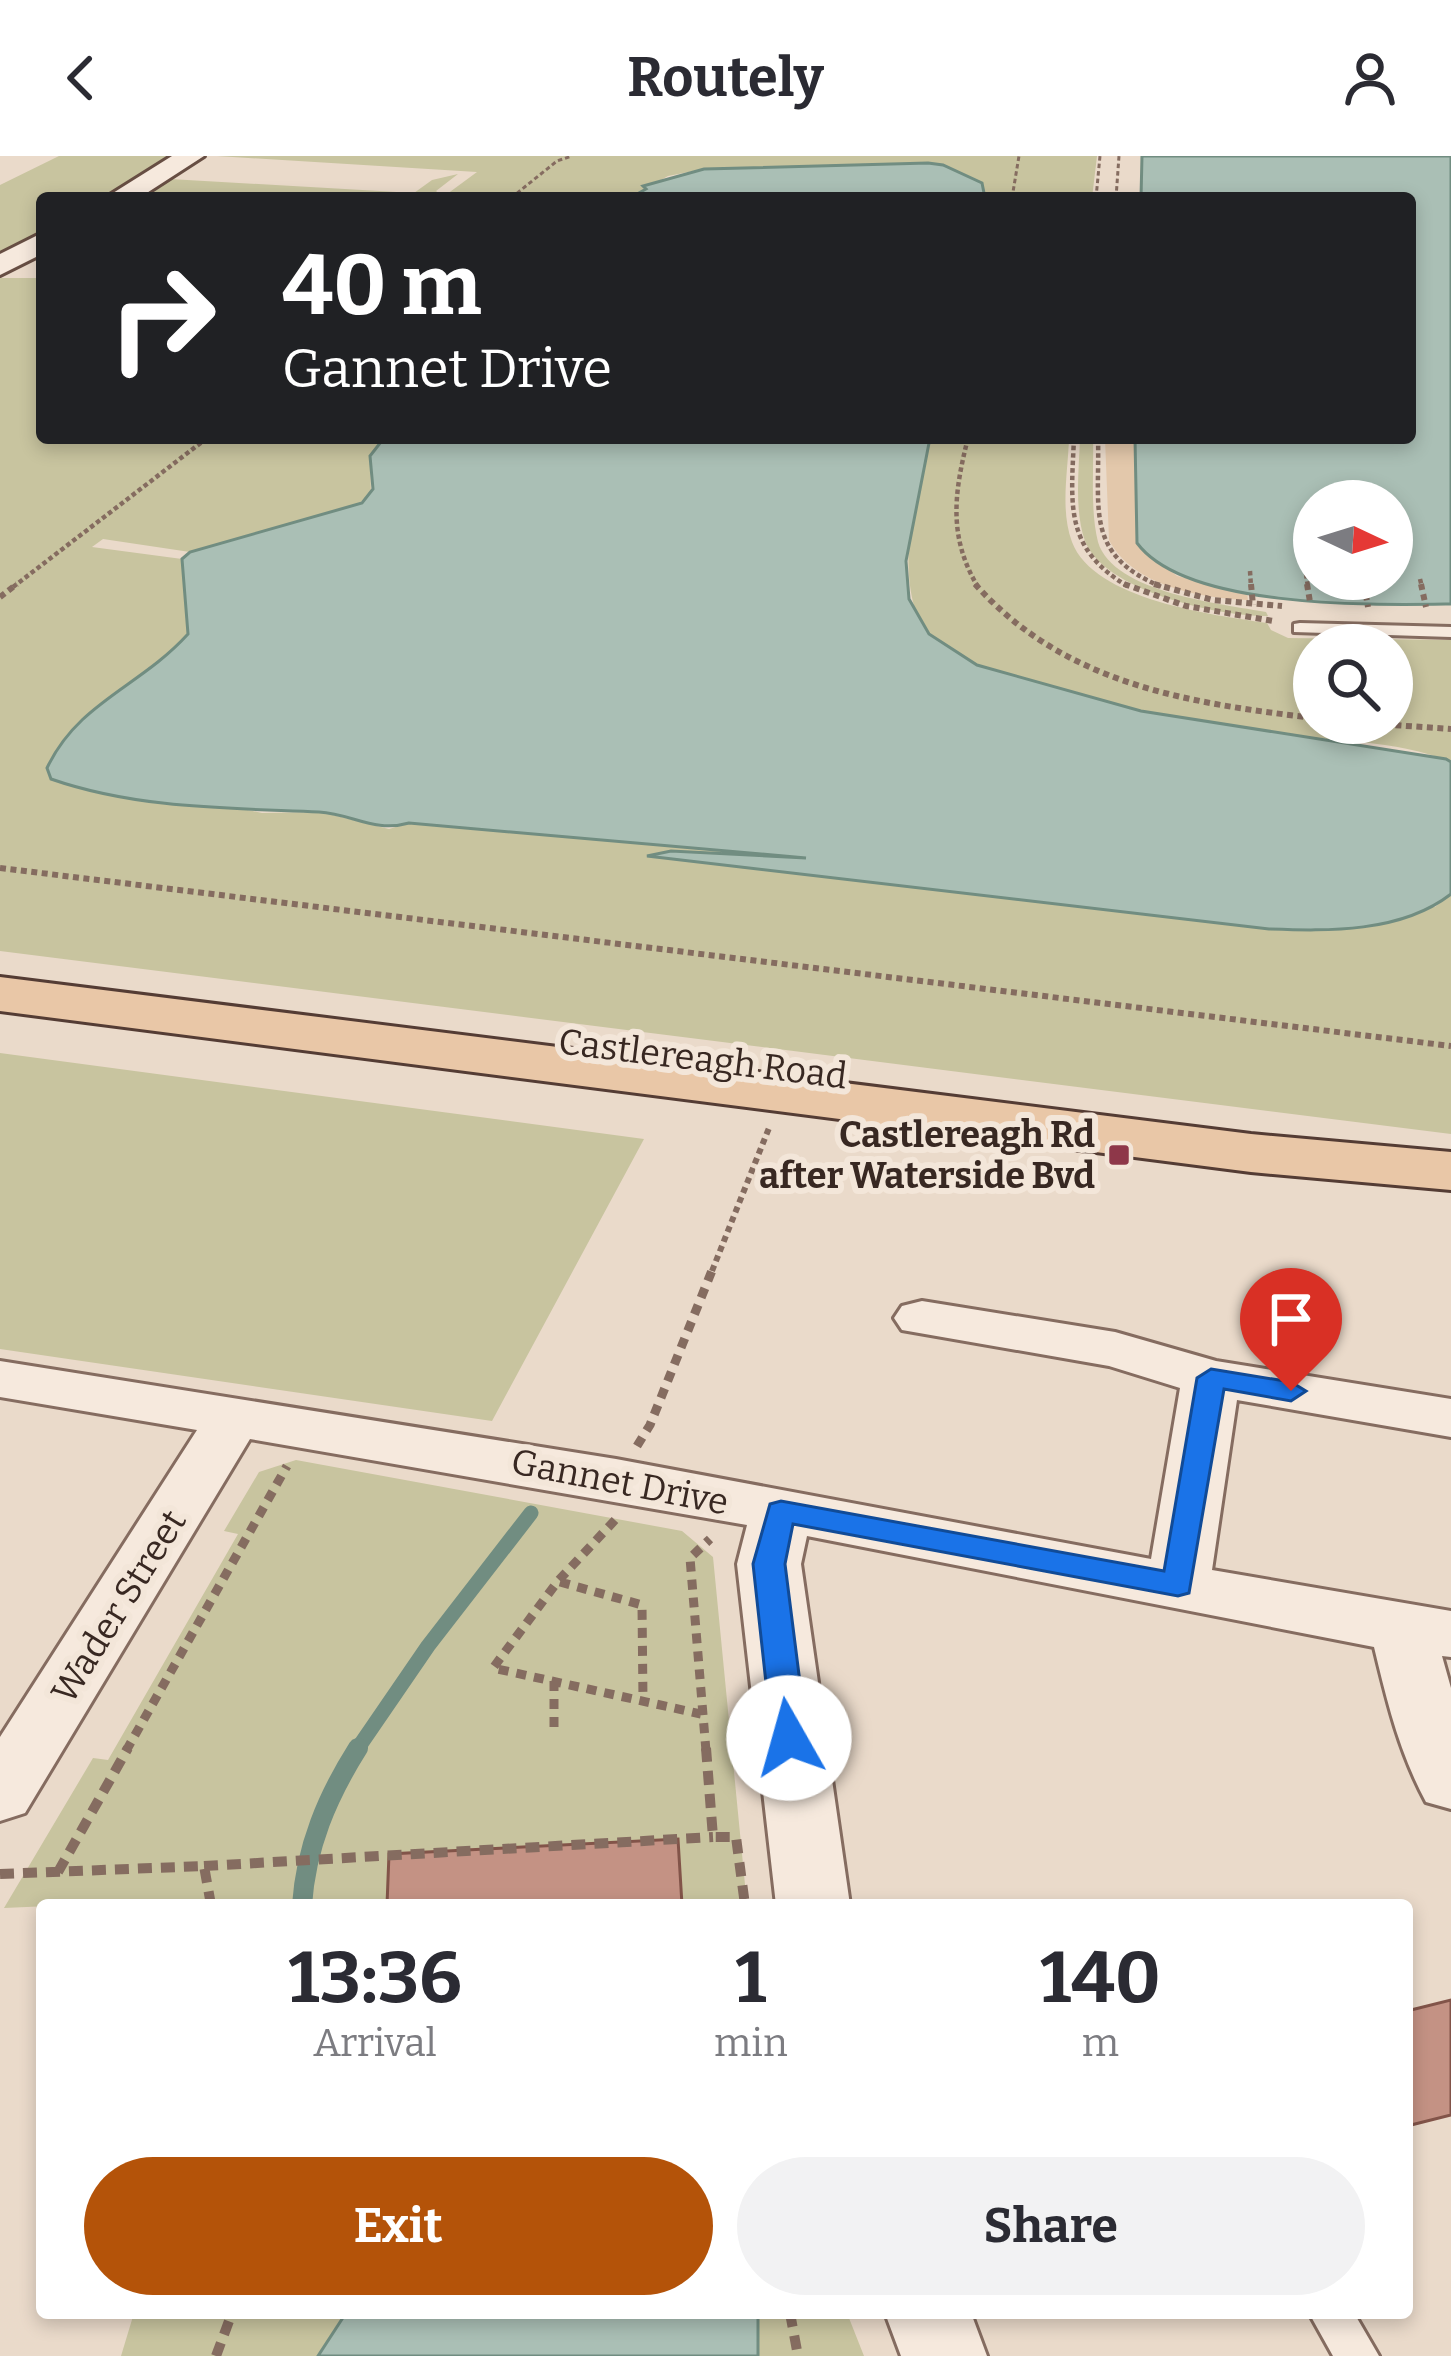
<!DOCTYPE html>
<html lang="en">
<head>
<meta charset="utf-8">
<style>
  :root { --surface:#fff; --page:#f2f2f3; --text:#2b2b33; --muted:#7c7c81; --accent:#b45309 }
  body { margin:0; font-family:Bitter,serif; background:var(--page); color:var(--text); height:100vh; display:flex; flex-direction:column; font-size:45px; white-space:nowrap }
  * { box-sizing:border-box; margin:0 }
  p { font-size:39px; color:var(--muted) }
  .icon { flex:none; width:66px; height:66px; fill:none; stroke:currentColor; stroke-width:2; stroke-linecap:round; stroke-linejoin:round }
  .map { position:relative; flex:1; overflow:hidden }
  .sheet { position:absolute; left:36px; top:1743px; width:1377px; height:420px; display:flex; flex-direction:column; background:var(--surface); border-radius:12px; box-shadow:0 6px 18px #0003 }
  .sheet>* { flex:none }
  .banner { position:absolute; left:36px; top:36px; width:1380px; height:252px; border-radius:12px; box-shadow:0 6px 18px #0003; background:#202124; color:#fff; overflow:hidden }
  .needle { width:78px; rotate:94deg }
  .controls { position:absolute; left:1293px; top:324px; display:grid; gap:24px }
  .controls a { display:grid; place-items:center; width:120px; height:120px; border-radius:50%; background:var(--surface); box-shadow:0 6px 18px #0003; font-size:60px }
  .pin { position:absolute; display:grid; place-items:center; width:102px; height:102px; color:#fff; margin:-123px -51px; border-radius:50% 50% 50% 0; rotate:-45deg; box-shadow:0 0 12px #0007 }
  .pin .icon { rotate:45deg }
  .me { position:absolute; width:132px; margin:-66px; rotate:353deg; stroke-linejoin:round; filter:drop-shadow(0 0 9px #0008) }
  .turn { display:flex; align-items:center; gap:42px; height:252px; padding:0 48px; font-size:54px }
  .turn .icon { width:156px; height:156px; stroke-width:2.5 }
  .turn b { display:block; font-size:84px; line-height:102px }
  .eta { display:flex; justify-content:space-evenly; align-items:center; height:204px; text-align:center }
  .eta b { font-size:72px; font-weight:700; line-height:84px }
  .cta { display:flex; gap:24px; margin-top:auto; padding:24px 48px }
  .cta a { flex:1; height:138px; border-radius:72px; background:var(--accent); color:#fff; font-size:48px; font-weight:700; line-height:138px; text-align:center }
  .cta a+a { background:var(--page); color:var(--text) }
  header { display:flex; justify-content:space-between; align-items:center; height:156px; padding:0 48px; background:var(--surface); font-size:54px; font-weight:700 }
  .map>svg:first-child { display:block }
</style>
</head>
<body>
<header><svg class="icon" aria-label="back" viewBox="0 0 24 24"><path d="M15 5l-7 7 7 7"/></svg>Routely<svg class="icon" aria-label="person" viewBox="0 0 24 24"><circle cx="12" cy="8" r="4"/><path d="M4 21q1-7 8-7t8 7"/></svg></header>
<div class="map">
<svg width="1451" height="2200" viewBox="0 0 1451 2200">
  <rect width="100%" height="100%" fill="#eadaca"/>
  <!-- green -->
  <path fill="#c8c49f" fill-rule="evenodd" d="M59,0h121l-73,42h-65v37l-42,24v-74z
    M217,0h880l-5,42h-107l-3,-15c-22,-11 -38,-18 -63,-19l-215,5 -36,7 -39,22h-491l32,-19 244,14 18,-13 26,-6 -22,17 7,6 34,-25z
    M0,122h42v160h342l-14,19 1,39 -25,14 -131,38 -25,4 -87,-13 -11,8 90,12 6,75c-46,50 -111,72 -141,134l215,45 59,-1 68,17 20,-6 441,39 -125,-8 -72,1 84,9 698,43 16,-13v240l-1451,-183z
    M930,282h139c-1,34 -9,72 3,104 22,58 141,73 195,81l4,7 17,8 163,2v122c-59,-24 -129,-21 -191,-29 -79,-11 -157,-30 -233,-53 -33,-10 -75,-20 -99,-47 -35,-40 -16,-149 2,-195zM1314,489h78v78h-78z
    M1080,282h13c1,33 -3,72 5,104 15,51 125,62 168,70l2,4c-48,1 -164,-25 -183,-75 -11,-31 -6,-71 -5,-103z
    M0,897l644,86 -152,282 -492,-72z
    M296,1304l386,71 31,26 34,348h-579l-6,-4 -158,7 89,-150 15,2 130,-226 -14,-3 35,-59z
    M134,2157h212l-28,43h-197z
    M758,2157h89l17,43h-106z"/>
  <!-- sand -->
  <path fill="#e3c8ab" d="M1105,282h30l2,105 40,33 70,17 1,7c-48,-2 -115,-14 -139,-60z"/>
  <!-- water -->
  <path fill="#aabfb5" stroke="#718d81" stroke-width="3" fill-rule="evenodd" d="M1142,0h309v448c-79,1 -265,5 -314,-61l-2,-105h275v-240h-269zM1392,345v78h-78v-78z
    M928,7l15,2 39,18 3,15h-355l16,-9 -3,-3 61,-17z
    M384,282h546l-24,123 3,38 20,35 48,31 164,46 305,48 5,3v132c-50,39 -123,37 -182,35l-622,-73 24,-5 135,7 -397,-35c-35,10 -56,-9 -90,-11 -89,-4 -182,-3 -268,-33l-4,-11c31,-66 93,-81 141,-134l-6,-75 8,-7 172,-49 11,-14 -3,-33z
    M346,2157h412v43h-440z"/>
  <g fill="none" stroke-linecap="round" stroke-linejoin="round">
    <!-- stream-far1 -->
    <path stroke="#718d81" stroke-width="15" d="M356,1595l72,-105 103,-133"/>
    <!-- stream -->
    <path stroke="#718d81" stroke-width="20" d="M302,1749c4,-58 25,-108 56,-157"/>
  </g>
  <!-- building -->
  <path fill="#c49284" stroke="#825449" stroke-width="3" d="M678,1683l4,66h-295l2,-51z
    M1451,1844v115l-44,11v-115z"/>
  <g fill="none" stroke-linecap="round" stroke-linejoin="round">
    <defs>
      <path id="lane" d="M1300,467l151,4v10l-157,-5v-8z
        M1309,2157h45l25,43h-46z"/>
      <path id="street" d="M922,1145l193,31 101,29 235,38v38l-214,-37 -25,170 239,41v46l-9,-1 9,32v121l-25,-7c-27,-50 -39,-101 -52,-155l-567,-111 -6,28 49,341h-74l-39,-341 10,-39 -497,-86 -225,374 -25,8v-84l197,-307 -197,-33v-36l616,98 535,100 29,-171 -71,-22 -207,-36 -8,-12 8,-12z
        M885,2157h86l16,43h-86z"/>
      <path id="secondary" d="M172,0h32l-65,42h-34z
        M42,77v21l-42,21v-21z"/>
      <path id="primary" d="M0,821l1251,157 200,18v38l-200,-18 -1251,-161z"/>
    </defs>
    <!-- lane casing -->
    <use href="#lane" stroke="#856c60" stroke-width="6"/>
    <!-- street casing -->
    <use href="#street" stroke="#856c60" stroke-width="6"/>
    <!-- secondary casing -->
    <use href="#secondary" stroke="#674e43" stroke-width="6"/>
    <!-- primary casing -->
    <use href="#primary" stroke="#543c34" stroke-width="6"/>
    <!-- path-far4 -->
    <path stroke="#856c60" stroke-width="3" stroke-dasharray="4.5 3" stroke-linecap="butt" d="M511,42l46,-37 15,-5
      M1012,42l7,-42
      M1096,42l4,-42
      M1116,42l3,-42"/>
    <!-- path-far3 -->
    <path stroke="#856c60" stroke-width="4.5" stroke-dasharray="4.5 3" stroke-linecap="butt" d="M968,282c-14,55 -20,99 10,149
      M1074,282c-3,68 -10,111 55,149
      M1098,282c2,71 -14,117 64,149
      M1250,415l1,16
      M1306,418l2,13
      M1363,423l1,8
      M1420,423l2,8
      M13,431l194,-149"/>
    <!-- path-far2 -->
    <path stroke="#856c60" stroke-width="6" stroke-dasharray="6 4.5" stroke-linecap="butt" d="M975,428c89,100 212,119 339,134
      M1124,428l62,22 87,15
      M1154,428l59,16 69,6
      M1251,428l2,21
      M1307,428l3,18
      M1364,428l4,23
      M1421,428l5,23
      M0,441l17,-13
      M1364,567l87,6
      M0,712l1451,178
      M712,1115l57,-143"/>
    <!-- path-far1 -->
    <path stroke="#856c60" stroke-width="9" stroke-dasharray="10 8" stroke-linecap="butt" d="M637,1290l13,-21 63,-157
      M615,1364l-57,61 -65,87 208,46
      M560,1426l82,23 1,95
      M554,1525v53
      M126,1595l161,-285
      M706,1595l-16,-193 20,-19"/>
    <!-- path -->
    <path stroke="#856c60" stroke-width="10" stroke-dasharray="14 9" stroke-linecap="butt" d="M706,1592l7,89h23l9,68
      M204,1710l509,-29
      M58,1716l70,-124
      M0,1718l204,-8 7,39
      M790,2157l8,43
      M216,2200l16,-43"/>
    <!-- lane -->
    <use href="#lane" fill="#f6e9dd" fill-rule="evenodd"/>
    <!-- street -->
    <use href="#street" fill="#f6e9dd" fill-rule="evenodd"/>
    <!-- secondary -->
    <use href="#secondary" fill="#f6e9dd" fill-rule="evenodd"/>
    <!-- primary -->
    <use href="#primary" fill="#e9c7a7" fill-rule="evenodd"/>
  </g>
  <!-- route -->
  <path fill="#1a73e8" stroke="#114b97" stroke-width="3" d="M1211,1213l80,13 15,9 -15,10 -67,-12 -35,204 -11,3 -385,-72 -8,40 22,174 -6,9 -12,3 -12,-3 -5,-9 -19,-174 17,-60 11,-3 383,70 33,-193z"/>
  <!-- markers -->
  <rect fill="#8e3749" stroke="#f3e6d9" stroke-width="4.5" x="1107" y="987" width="24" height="24" rx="6"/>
  <g text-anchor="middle" stroke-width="12" stroke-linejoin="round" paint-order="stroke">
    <!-- street labels -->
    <g font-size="36" fill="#382822" stroke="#f3e6d9">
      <text transform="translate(703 902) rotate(7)" y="13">Castlereagh Road</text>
      <text transform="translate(620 1325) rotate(11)" y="13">Gannet Drive</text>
      <text transform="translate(118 1450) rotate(-58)" y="13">Wader Street</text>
    </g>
    <!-- poi labels -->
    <g font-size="36" font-weight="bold" fill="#382822" stroke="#f3e6d9" text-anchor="end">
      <text x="1095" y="991">Castlereagh Rd<tspan x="1095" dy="41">after Waterside Bvd</tspan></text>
    </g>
  </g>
</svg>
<div class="controls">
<a><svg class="needle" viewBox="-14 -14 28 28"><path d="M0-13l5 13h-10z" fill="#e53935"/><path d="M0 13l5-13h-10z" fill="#7c7c81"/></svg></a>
<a><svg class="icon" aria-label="search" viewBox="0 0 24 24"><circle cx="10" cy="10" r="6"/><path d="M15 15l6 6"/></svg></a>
</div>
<div class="pin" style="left:1291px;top:1235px;background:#d93025"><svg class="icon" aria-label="arrive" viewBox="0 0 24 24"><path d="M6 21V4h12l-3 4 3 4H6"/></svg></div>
<svg class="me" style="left:789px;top:1582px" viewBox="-20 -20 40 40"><circle r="19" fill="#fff"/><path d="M0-13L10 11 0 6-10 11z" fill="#1a73e8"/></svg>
<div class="banner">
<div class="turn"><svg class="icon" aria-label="right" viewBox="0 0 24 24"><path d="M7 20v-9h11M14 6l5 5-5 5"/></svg><div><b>40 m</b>Gannet Drive</div></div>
</div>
<section class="sheet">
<div class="eta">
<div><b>13:36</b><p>Arrival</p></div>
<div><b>1</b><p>min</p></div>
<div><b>140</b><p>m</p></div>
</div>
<div class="cta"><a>Exit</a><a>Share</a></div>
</section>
</div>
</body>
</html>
